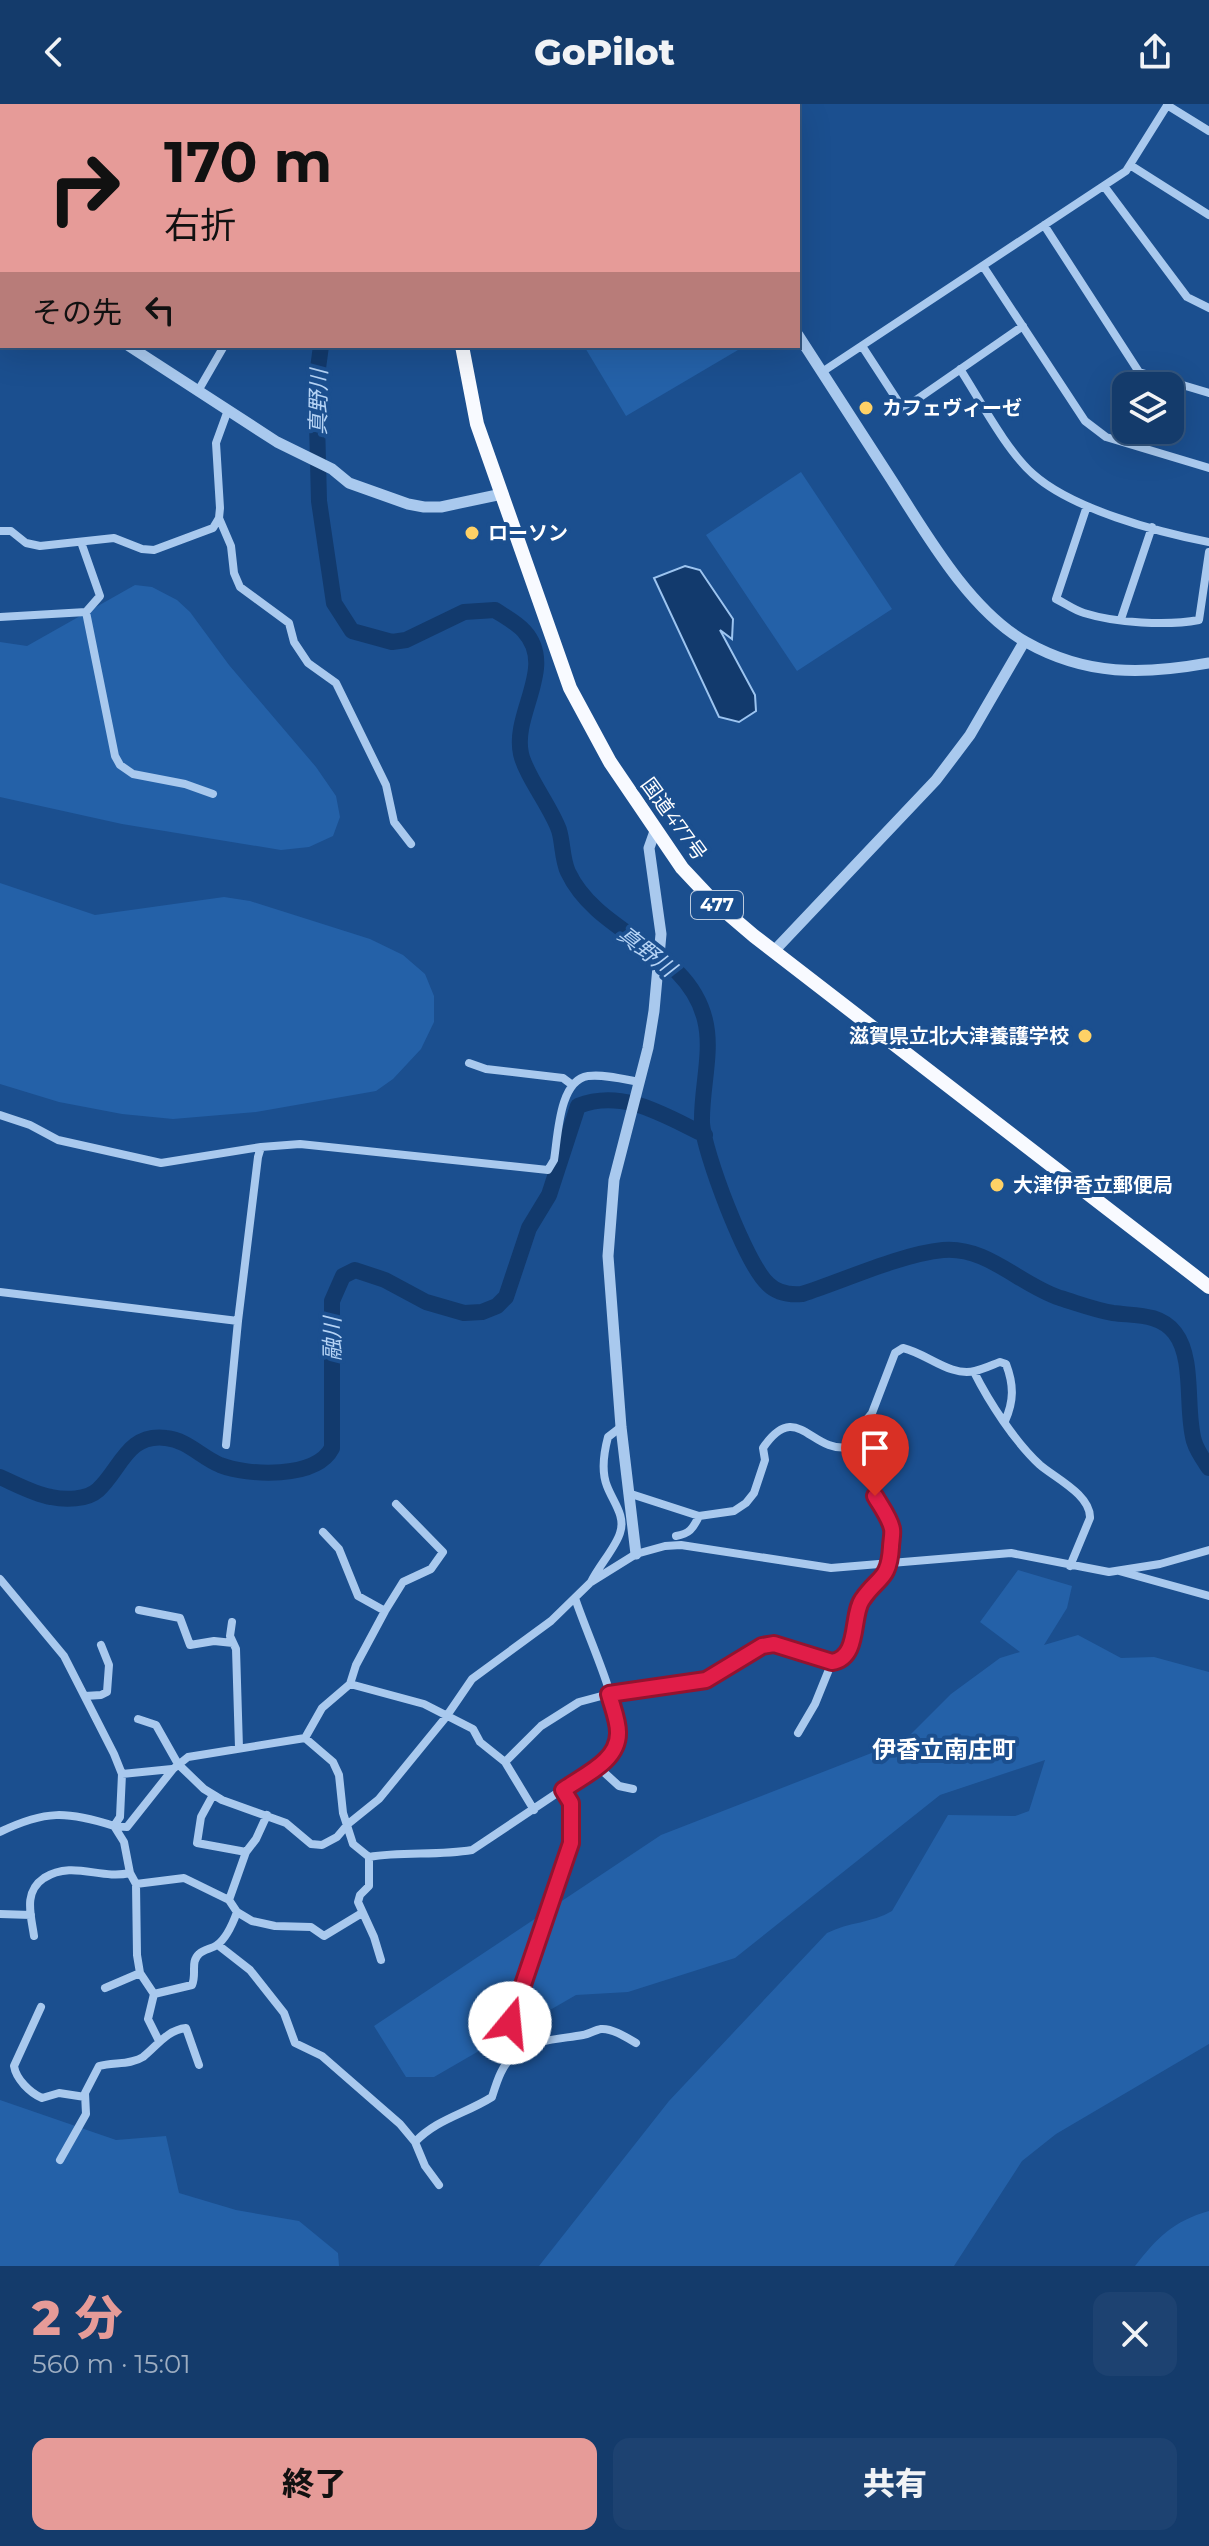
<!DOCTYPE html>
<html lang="ja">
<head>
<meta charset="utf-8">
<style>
  :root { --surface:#143b6b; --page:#1d4271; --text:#f1f3f6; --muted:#9dadc1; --line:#33557e; --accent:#e69b98 }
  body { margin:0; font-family:Montserrat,"Noto Sans JP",sans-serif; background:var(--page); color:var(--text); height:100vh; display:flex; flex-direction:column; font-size:30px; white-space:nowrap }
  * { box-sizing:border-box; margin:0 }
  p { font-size:26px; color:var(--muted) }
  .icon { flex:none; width:44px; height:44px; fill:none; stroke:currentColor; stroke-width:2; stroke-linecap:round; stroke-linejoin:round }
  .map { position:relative; height:2162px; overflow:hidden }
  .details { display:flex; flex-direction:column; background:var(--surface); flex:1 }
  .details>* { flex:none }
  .top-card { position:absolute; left:0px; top:0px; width:800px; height:244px; box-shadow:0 8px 32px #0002,0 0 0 2px var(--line); background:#e69b98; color:#111; overflow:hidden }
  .tools { position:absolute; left:1112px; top:268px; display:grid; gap:16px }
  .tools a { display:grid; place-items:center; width:72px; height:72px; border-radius:16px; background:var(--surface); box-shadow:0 8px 32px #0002,0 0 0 2px var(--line); font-size:40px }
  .pin { position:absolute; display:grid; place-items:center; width:68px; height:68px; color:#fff; margin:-82px -34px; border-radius:50% 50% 50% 0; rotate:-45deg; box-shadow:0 0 8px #0007 }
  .pin .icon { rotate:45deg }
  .me { position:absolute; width:88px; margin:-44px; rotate:17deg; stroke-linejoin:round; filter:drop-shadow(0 0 6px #0008) }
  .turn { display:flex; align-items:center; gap:28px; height:168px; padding:0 32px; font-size:36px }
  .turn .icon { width:104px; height:104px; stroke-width:2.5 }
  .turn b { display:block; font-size:56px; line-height:68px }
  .then { display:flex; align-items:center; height:76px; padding:0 32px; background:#0003; gap:16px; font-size:30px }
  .round { display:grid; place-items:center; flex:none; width:84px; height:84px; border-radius:16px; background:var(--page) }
  .overview { display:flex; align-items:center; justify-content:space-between; height:136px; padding:0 32px }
  h1 { font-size:48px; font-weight:800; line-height:60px; color:var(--accent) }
  .button { display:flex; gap:16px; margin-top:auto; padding:16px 32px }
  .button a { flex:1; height:92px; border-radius:16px; background:var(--accent); color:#111; font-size:32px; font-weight:800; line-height:92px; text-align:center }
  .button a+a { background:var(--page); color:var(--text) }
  header { display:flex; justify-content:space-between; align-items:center; height:104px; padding:0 32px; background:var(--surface); font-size:36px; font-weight:800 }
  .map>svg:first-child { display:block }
</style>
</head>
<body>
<header><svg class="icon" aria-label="back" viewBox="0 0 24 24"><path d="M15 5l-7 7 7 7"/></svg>GoPilot<svg class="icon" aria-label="share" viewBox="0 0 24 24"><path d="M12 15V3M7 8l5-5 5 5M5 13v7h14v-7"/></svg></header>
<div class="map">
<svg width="1209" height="2162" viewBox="0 0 1209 2162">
  <rect width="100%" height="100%" fill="#1b4f8f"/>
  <!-- green -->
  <path fill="#2461a8" d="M584,242h152l2,4 -112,66z
    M801,368l91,137 -95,62 -91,-136z
    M135,481l17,2 25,13 13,12 39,53 87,102 20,29 4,21 -7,19 -24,11 -28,3 -159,-26 -122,-27v-155l27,4z
    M0,779l95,32 129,-18 26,4 120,38 33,16 22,19 9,22v26l-13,27 -28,30 -17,12 -120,21 -83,7 -51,-5 -63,-12 -59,-18z
    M1018,1466l54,16 -5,22 -23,37 34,-10 43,23 33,-1 55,15v372l-153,90 -34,27 -68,105h-415l130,-165 158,-168c22,-11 45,-10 65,-22l56,-96 67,1 14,-5 16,-51 -105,35 -205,163 -107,34 -52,3 -142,82h-28l-32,-51 287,-191 244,-95 46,-46 49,-36 20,-6 -40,-30z
    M0,1996l116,40 50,-4 13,57 57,17 63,11 39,32 1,13h-339z
    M1209,2107v55h-74c22,-28 38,-45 74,-55z"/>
  <!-- water -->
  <path fill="#123a6d" stroke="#9cc4f0" stroke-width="2" d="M685,462l15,4 33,49 -1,20 -12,-9 35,65 1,16 -17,11 -20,-5 -65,-139z"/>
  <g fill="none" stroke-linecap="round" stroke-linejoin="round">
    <!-- river -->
    <path stroke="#123a6d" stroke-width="16" d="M146,0l1,2
      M314,2l1,-2
      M321,242l-5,37 3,118 15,102 18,28 40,11 14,-2 58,-28 31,-2c9,6 22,13 29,21 33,36 -12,82 -3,123 5,22 30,53 38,76 4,13 3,29 9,42 30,64 120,76 137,148 8,32 -4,69 -3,103 2,30 44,141 66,161 9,9 22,11 34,10 41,-13 99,-40 141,-44 44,-4 77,35 117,48 17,5 35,12 53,15 22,3 47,0 62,20 20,26 10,77 19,108 3,10 9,18 15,27
      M0,1373c16,7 34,17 51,20 14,3 36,3 47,-7 23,-21 29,-57 68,-52 21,2 35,19 54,27 28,11 96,14 112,-17v-147l11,-25 12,-6 30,10 41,22 38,11 18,-1 15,-6 9,-9 23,-69 20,-33 29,-89c45,-18 87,10 127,29"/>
    <!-- minor -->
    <path stroke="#a9c9ee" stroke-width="8" d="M114,0l2,2
      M1167,1l42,26
      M775,2l2,-2
      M1130,61l79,50
      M1104,82l83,111 22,11
      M1044,121l95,147 70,21
      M983,162l102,155 21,16 103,31
      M862,242l41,63 120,-83
      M960,265c20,31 46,81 73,105 39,35 124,58 176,68
      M822,268l304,-201 42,-67
      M198,287l26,-45
      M1087,402l-31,93c9,4 18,11 28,14 32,10 83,13 115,7l10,-68
      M219,414l12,28 3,27 6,14 49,36 5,19 14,21 28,20 50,102 8,37 17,22
      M0,427h11l15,12 14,3 74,-8 28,11 12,1 59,-22 6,-10 1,-10 -4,-65 12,-33
      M86,508l29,144 5,9 13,9 52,10 28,10
      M0,513l86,-5 14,-16 -19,-54
      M1121,515l31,-92
      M469,959l17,6 77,9 8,6
      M0,1011l30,10 28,15 103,23 100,-16 39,-3 248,26 6,-10c4,-24 5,-80 34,-84 16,-2 35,3 51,6
      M0,1188l238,29
      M974,1268c15,30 41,70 66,93 15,13 51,30 50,53l-20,48
      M226,1341l12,-124 20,-164 3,-10
      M628,1389l71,23 35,-5 12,-8 8,-10 11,-33 -2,-12c34,-50 48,6 86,-1l6,-13 17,-21 23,-60 8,-5c25,6 47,29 72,23 9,-2 17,-6 25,-9l6,2c8,21 8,37 -1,57
      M323,1428l16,17 19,47 27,15 18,-29 28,-13 12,-17 -47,-48
      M676,1432c13,-2 17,-7 23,-20
      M1119,1467l90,25
      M0,1475l64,77 50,98 8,20 -2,43 -6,9c-47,-15 -69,-16 -114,6
      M591,1478c7,-15 25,-35 29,-49 6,-17 -7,-31 -13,-47 -6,-15 -3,-34 1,-49l13,-10
      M139,1506l41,8 10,27 24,-4 19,2
      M232,1518l-2,14 6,13 3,99
      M350,1580l74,20 49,25 7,13 25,20 29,48
      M85,1592l16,-1 6,-3 2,-27 -8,-20
      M138,1615l18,6 22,39 26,25 18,11 64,23 25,21 11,1 15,-8 11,-13 31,-25 67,-82 26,-38 79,-58 40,-39 45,-28 29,-8 16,-1 150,23 180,-15 98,19 51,-8 49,-14
      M798,1629l17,-29 17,-42
      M305,1634l28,24 6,13 4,38 10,31 16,13c34,-6 68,-1 103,-7l136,-91c5,-9 11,-18 10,-29 -4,-40 -30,-93 -43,-132
      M505,1658l36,-36 38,-24 30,-8 97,-14 56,-34 12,-2 13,2 45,16 8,-1 6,-5 12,-34 2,-20 26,-28 4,-10 2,-36 -17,-32 -4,-25 -22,-24
      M597,1662l22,20 14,3
      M122,1670l50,-5
      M213,1691l-12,22 -4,26 49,9
      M114,1722l13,1 46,-58 15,-12 117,-19 17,-30 28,-24 6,-19 29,-54
      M114,1722l10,16 6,31 6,11 1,71 3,18 14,21
      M369,1753v29l-9,9 -2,7 16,35 7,23
      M136,1780l48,-6 45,22 8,12 15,9 23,5 36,1 13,9 38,-23
      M229,1796l17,-48 10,-13 11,-24
      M0,1810l31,1
      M34,1832c-3,-21 -11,-44 10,-58 29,-18 56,2 86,-5
      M218,1841l32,25 34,43 11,30 27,13 78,68 15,18 10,24 14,19
      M105,1884l35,-15
      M41,1903l-27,59c2,13 16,27 28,32l17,-5 26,4
      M159,1937l-11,-22 6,-25 38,-9c5,-11 -2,-23 7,-31 5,-5 13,-5 18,-9 10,-7 16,-22 20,-33
      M516,1949l-6,-30 4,-15 57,-165v-40l-8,-13
      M415,2038c22,-23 50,-28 77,-45 5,-16 10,-33 24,-44 19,-14 45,-14 67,-18 6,-1 12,-5 18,-6 11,-1 25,8 35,14
      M60,2056l26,-46 -1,-21 14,-27c14,-4 32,-1 44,-9 14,-11 24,-27 43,-29l13,37"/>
    <!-- tertiary -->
    <path stroke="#a9c9ee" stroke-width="11" d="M645,0l3,2
      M0,158l2,2
      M798,231c31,48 62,96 93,144 34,53 78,131 135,163 60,34 117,33 183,21
      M129,242l148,96 55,27 17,14 59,21 16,3h17l61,-13
      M774,847l162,-171 34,-45 54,-93
      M636,1450l-15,-127 -13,-171 6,-76 34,-132 6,-37 7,-77 -12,-86 6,-17"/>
    <!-- trunk -->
    <path stroke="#f8faff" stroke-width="14" d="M424,0v2
      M462,242l15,78 93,264 40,74 72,106 31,33 41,35 455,351"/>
  </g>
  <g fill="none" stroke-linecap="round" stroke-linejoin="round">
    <defs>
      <path id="route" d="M510,1919l61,-180v-40l-8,-13c21,-15 56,-29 55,-58 0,-12 -6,-26 -9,-38l97,-14 56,-34 12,-2 58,18c28,-4 19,-46 30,-62 16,-24 27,-19 29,-53 0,-5 2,-13 1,-18 -2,-11 -12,-24 -17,-33"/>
    </defs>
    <!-- route casing -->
    <use href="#route" stroke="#92132f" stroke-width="20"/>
    <!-- route -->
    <use href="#route" stroke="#e11d48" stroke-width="14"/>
  </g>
  <!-- markers -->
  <g fill="#ffd166" stroke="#1b4f8f" stroke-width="3">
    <circle cx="866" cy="304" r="8"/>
    <circle cx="472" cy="429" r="8"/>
    <circle cx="1085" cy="932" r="8"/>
    <circle cx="997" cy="1081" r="8"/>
  </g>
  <g text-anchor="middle" stroke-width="8" stroke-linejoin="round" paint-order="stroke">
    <!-- shield labels -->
    <rect fill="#1b4f8f" stroke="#bbcadd" stroke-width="2" x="691" y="787" width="52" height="28" rx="6"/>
    <g font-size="18" font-weight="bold" fill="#fff">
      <text x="717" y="807">477</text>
    </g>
    <!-- poi labels -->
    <g font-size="20" font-weight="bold" fill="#fff" stroke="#1b4f8f" text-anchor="start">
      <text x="882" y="311">カフェヴィーゼ</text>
      <text x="488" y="436">ローソン</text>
      <text x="1069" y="939" text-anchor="end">滋賀県立北大津養護学校</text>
      <text x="1013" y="1088">大津伊香立郵便局</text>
    </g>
    <!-- street labels -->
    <g font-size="20" fill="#fff" stroke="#1b4f8f">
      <text transform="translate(674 715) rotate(54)" y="7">国道477号</text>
    </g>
    <!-- water labels -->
    <g font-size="22" font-style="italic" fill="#b5d3f5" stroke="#1b4f8f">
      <text transform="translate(318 298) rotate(-89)" y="8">真野川</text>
      <text transform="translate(647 847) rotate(38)" y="8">真野川</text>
      <text transform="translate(332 1235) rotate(-90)" y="8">融川</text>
    </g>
    <!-- quarter labels -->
    <g font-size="24" font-weight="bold" fill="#fff" stroke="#1b4f8f">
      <text x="944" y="1654">伊香立南庄町</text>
    </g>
  </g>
</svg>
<div class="tools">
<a><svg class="icon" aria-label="layers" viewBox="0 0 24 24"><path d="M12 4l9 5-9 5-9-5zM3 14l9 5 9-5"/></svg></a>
</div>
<div class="pin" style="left:875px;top:1392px;background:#d93025"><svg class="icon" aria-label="arrive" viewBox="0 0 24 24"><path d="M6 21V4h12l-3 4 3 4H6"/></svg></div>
<svg class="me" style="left:510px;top:1919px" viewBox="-20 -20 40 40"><circle r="19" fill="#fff"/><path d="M0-13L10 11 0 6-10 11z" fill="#e11d48"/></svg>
<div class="top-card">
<div class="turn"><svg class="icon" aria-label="right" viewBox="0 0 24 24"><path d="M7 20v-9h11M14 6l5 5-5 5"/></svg><div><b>170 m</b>右折</div></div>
<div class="then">その先<svg class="icon" aria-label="left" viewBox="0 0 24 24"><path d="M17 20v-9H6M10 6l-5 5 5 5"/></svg></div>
</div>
</div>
<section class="details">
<div class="overview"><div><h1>2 分</h1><p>560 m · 15:01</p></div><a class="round"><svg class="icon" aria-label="close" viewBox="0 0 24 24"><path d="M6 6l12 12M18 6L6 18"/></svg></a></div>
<div class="button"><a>終了</a><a>共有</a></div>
</section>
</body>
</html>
